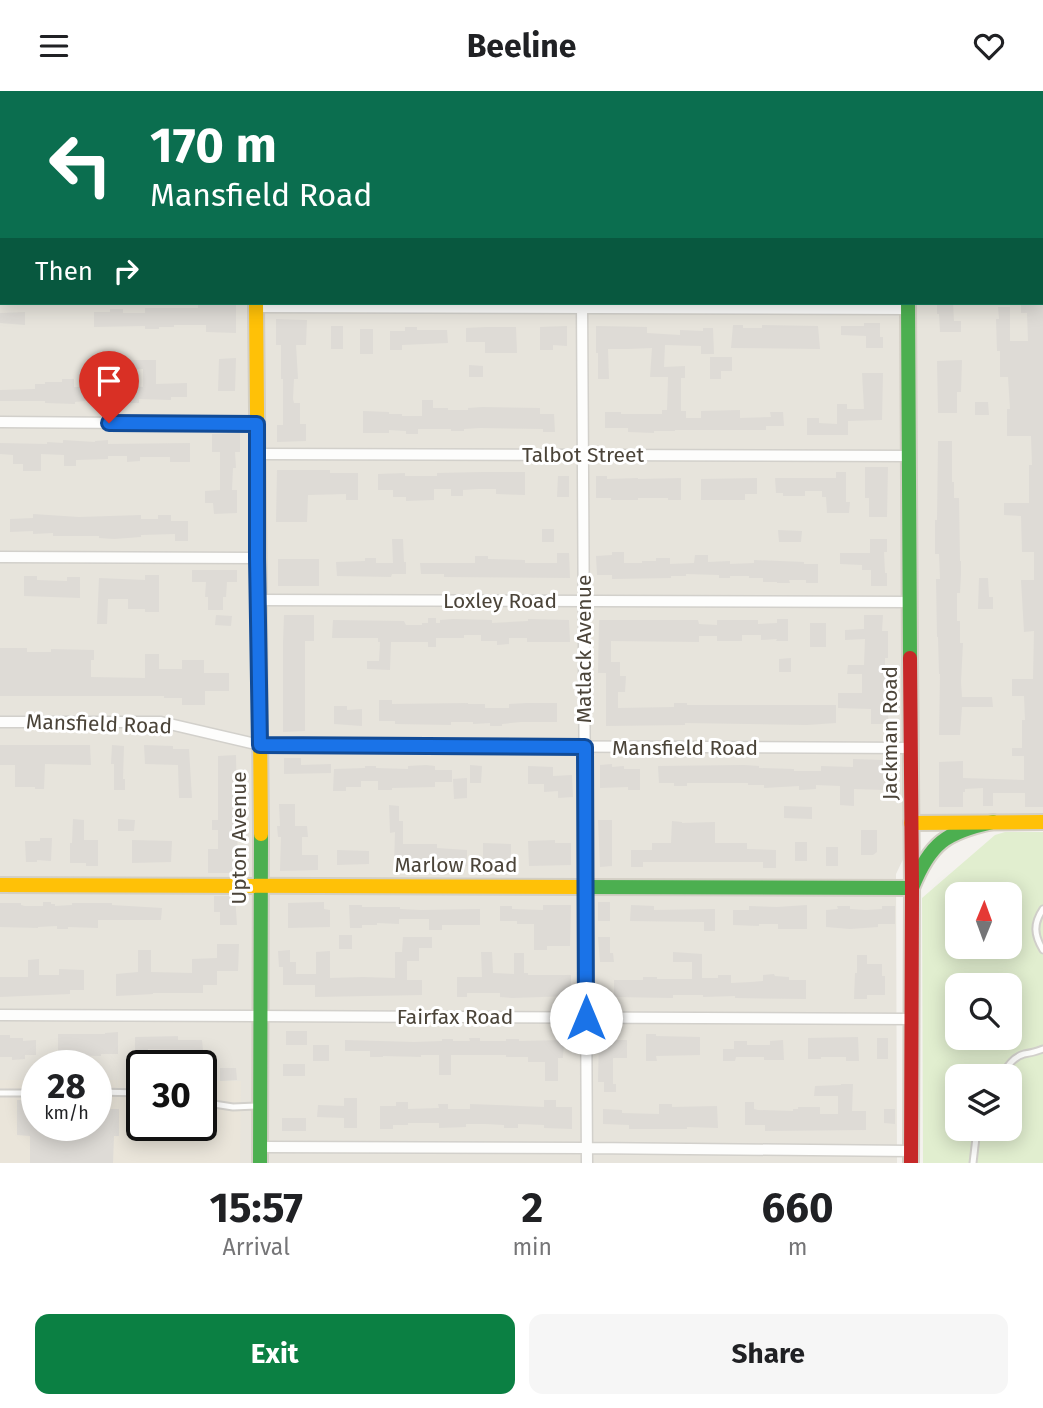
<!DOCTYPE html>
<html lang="en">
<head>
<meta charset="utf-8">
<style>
  :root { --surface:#fff; --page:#f6f6f6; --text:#202124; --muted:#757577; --accent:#0b8043 }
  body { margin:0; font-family:"Fira Sans",sans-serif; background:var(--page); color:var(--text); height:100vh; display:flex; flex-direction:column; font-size:26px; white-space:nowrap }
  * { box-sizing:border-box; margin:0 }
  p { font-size:23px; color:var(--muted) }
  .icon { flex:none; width:38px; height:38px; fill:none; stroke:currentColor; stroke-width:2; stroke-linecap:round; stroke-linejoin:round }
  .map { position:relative; height:1072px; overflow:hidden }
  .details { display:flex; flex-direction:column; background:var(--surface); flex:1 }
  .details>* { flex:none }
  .hud { position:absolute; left:0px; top:0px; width:1043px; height:214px; box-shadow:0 4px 18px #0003; background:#0b6e4f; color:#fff; overflow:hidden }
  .needle { width:46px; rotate:1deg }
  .controls { position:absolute; left:945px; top:791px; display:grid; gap:14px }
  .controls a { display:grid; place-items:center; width:77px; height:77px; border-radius:14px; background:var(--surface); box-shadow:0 4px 18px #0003; font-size:35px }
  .speed { position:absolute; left:21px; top:959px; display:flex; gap:14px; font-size:35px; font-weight:700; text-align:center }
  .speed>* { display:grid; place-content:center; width:91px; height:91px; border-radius:50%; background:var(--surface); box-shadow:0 4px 18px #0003; line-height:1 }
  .speed small { font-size:18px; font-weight:400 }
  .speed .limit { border:4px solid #111; border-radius:10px; background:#fff; color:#111 }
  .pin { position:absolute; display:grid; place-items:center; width:60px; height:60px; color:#fff; margin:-72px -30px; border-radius:50% 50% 50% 0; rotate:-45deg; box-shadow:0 0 7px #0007 }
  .pin .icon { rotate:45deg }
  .me { position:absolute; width:77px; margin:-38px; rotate:0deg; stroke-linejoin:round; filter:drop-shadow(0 0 5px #0008) }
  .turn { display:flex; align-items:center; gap:24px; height:147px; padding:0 35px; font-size:32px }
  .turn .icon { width:91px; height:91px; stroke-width:2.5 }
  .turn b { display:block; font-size:49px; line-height:60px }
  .then { display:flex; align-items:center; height:66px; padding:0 35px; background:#0003; gap:14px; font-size:26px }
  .eta { display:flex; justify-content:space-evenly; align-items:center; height:119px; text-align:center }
  .eta b { font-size:42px; font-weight:700; line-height:49px }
  .cta { display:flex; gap:14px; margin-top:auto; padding:14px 35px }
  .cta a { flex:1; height:80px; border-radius:14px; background:var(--accent); color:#fff; font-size:28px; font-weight:700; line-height:80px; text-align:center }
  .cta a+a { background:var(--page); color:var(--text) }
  header { display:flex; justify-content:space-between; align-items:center; height:91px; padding:0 35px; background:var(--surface); font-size:32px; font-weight:700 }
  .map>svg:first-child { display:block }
</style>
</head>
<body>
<header><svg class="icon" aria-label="menu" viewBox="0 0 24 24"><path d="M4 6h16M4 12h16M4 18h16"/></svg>Beeline<svg class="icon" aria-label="heart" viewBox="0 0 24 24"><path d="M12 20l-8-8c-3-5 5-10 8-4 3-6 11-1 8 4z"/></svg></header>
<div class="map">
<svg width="1043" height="1072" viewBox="0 0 1043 1072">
  <rect width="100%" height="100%" fill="#f4f2ee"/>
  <!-- residential -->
  <path fill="#e7e4dc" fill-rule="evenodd" d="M0,0h1043v730l-122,1 -25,52 1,289h-897zM2,2h1039v210h-1039zM37,975h59v59h-59zM142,975h59v59h-59z"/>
  <!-- education -->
  <path fill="#eae5da" d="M0,989h37v45h59v-45h46v45h59v-44h40l-1,82h-240z"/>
  <!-- green -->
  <path fill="#e1eecf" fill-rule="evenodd" d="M1005,741h38v331h-120l-1,-265 73,-63zM957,803h53v53h-53zM957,894h53v53h-53zM957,985h53v53h-53z"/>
  <!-- building -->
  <path fill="#dedbd6" d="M937,212h16l1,18h7v11h-21l-1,-18h-2z
    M1021,212h22v504h-18v-14h-32v13h-10v-18l-18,1v3h-2v15h-24v-45l24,-1v17l61,2v-24h-12v-8h10v-28h3l-1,-24h-12v-17h21l1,-48 -10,1 -3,-52h13v-28h-12l-1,-36 -17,-1v-12h25v-38h3l-1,-29h-24v-27h3l-2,-32h-8v-26h-3l-1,-32h3l-1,-12h12v34h18l-1,-28h-6z
    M198,213h38v29l-30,-1v-7h-32v2h-15v2h-14v-3l-51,1v-15h16v-3h13v4h22v-5h53z
    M25,221v13l-25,-2v-10z
    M276,228l31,1 -1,25h-10l2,34h-4l-1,20 1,4h6v21h6v17l-29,1v-17h6v-46h-2v-34h-5z
    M864,232h16v14h3v11h-17v-12l-25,-1v-9h23z
    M733,234h10v3h19v-3l56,1 2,23 -89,-1z
    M331,235h12v23h-12z
    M567,235v20l-14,-1v5h-13v-23z
    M596,235l51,1v6l33,2v-5l23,1v-3h10l1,26h-13v-8l-36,-1 -1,22 21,-1v12h-4v33h5v7h15v-7l39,-1v8l31,-1 -1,-5h13l1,14h-18v4h-91v1h-21v2l-26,-1v-4h-23v-16h16v2h41v-4h5l1,-33h-18l2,-29 -24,1h-20l1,30h-11v-26h-2z
    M405,236h12v3h30l1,13 -46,2v5h-12v-19h15z
    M487,236h29l1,26h-32v-11h-19v-14z
    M360,238h13v25h-13z
    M710,266h22v14h-11v8h-11z
    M109,267h10v2h37v24l31,-1v14h-16v3l-32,-1v4h-12v-17l16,1v-18l-34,1z
    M236,267l-1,33h-17l1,-32z
    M962,269l-1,32h-4v21h-19l-1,-52z
    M469,274l14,1v11h-14z
    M862,282h21l-1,47 -34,1v14h-41v-17h12v5l18,1v-20h10v5h17z
    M62,288h12v8h20v-3h13v15l-32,3v2l-30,-1v-2h-45v-11l35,-1v-5h10v-2h17z
    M422,309h11v8h15v2h20v-2l14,-1 58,1v6h14l1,18h-12v-3l-63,-1 -16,1v2h-13v-2h-33v5h-12v-3l-17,-1v3h-26v-22l26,1v2h13v2h20z
    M975,311h13l1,13h-14z
    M240,342v19h-5l1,16h-3l-1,22h5v23l-23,1 -1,-11h-8v-12l15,-1v-38h-8v-18z
    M63,349l32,2v-1l13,-1v4l82,-1v19h-20v-5h-30v4l-13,1v-6h-19v3l-32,1v6h-12v-11l-23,-1v17h-18v-7h-10v-9l-13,-1v-11l47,1v-2l16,1z
    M938,350h14v41h2v16h5l1,63h1v13l-1,19h-3v28h3v22h3l-2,39 1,15h30l1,10h-31l-2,28h-21l1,-61h-1l-1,-37h-1l-1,-58h4l-1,-25h-4v-34h2z
    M865,376h23l-1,50h-18v-19h-4z
    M277,379h53v3h28v27h-12v-6l-38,1 -1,27h-31z
    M482,381h43v23l-29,-1v-5h-18l-15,1v6h-12v-7h-17v11l-28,1v-4h-13v-7h-15v-16l27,-1v3h32v-3z
    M836,381h10v30h4l-1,11h-22l-1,-16h-4v-6h-17v5h-22v-3h-7l-1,-15h61z
    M558,385h11v21h-12z
    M596,385h11v3l31,-1v1l43,-1v22h-13v-2h-30v2h-27v-2h-15z
    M757,387v16h-12v6h-44v-21z
    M33,423l46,3 62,-2v4h17v-4h13v6h17v20h-13v-7l-34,1v2l-27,2 -15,-1v-2h-46v-3l-20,1v-3l-23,1v-13l23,-1z
    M542,438h12v13h-12z
    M778,439l24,1 -1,11h-22z
    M392,448h11l1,23h2v12h-14l-1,3 -54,-1 -1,-14 29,-1v-3h11v5h17z
    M870,448h17v13h-3l1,21h2v13h-16v-16h-9v-5l-22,-1v-11h30z
    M612,461h12v11h18v-2h14v-3h14v6l24,-1 1,-8h13v7l22,-1v3l24,-1v-3l50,2v2h14v19h-12v-3h-17l1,3h-13v-1h-14v-4h-14v-2h-19v2h-11v-3l-33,-1v2h-15v2l-59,1v-4h-15l-1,-19 16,-1z
    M557,462h12l1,25 -126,-1v-3h-23l-1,-11h55v-7h13v3l37,1v3h32z
    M278,468h41v27h-41z
    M192,479h45v12h-10l-1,15h-3v13h-15v-13h-3l1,-15h-14z
    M145,484h14v37h-14v-3h-17v-10h-20l-1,25h-10l2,-46 46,2z
    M24,485h13v4l30,1v-4h13v21l-56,-2z
    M979,487h9l1,19h4v12h-15z
    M216,524l16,1 -1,10 -16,-1z
    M284,524h30v26h-9v90l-22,1v-89z
    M864,524h19l-1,16h6v27h-3v17h4l-1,49h-17v-15l-33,-1v-15h24v-19h-15l1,-9h16l1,-26 -20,1v-10l19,-1z
    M428,527h8v5h4v-3l13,-1 39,1v3l36,-2v-2l41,1 1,22h-43v-4h-18v6l-12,1v-4h-16v-6h-17v3h-28v9h-8v-5h-37l-1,28 -23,-1v-8h12l1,-19h-2v-4h-46l1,-18 71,1 2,4h16v-2h6z
    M777,528h11v22h-12l1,-2 -16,1v-5h-19v6h-25v-5h-18v6l-88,-1v21h9v14h6l-1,16h-7v16l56,-1v-4h13v2h149v18l-29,2 -122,-2v2l-79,1v-53h-8l1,-53h99l1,4 18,1v-5h41v4l19,-1z
    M810,532h16v24h-16z
    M0,557h27v4h24v-3l43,1v10h-3v17l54,1v-24h14v15h23v-9h22v13h25v18h-24v14h-23v-7h-18v-2h-164z
    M791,567v14h-12v-13z
    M379,609h13v4l76,-1v1h17v4h24v-4l18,-1h30v19h-36l-19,2v2h-12v-3l-17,1v-2h-22v3l-56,-1v-3h-16z
    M334,615h13v4l15,-1v17l-28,-2z
    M0,654h90l1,20 -46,-1 -1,25h-9v-2h-20v-22h-15z
    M112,654l12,1 -1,33h2v11h-11v-26h-3z
    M144,654l29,1v3h16l3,49h-13l-1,-33 -33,-1z
    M236,664l2,118h-30v-24h10v-19h-6v-10h6v-64z
    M284,667h17v7l30,-1v9l-47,1z
    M853,668l30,1 3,2v28l-32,-1v17l-14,-1v-19l-24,-1v4l-17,1v-4l-35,2v-3h-16v-2h-61v3h-13v-3h-15l-1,-17 86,-1 15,1v2l35,1v2h27v-5l32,1z
    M612,673v3l12,-1v3h16v21h-12v-3l-28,1v-23z
    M426,674l9,1v4h17v12h-17v5l-43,1v2h-14v-9h-17v6h-15v4h-13l1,-22 31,-1v-2h11v2l32,1v-3z
    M470,674l12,1 -1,17h-11z
    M528,675l25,1v9l19,-1 1,22 -15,1v-7l-14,1v-8h-16z
    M467,687v20l-13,1 -1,-20z
    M279,713h16v22h12l1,11h-6v18h16v15l-38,1 1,-34h-3l-1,-11h3z
    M389,714l10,1v15h4v23h34v4l30,2v16l-43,-1v-3l-17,-1v5h-13l1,-34 -5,1z
    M784,715l28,1v12l-28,-1z
    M73,728l11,1v20h14v26h-12v-3h-16v-20h2z
    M118,728l17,1 -1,11h-16z
    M598,729h14v46l-12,1z
    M672,730l10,1v1l33,-1v21h32v6l29,1v18h-13v-6h-120v5h-12v-17h21v-7h19z
    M861,739h16v22l-4,3h-12z
    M40,747h12l-1,23 -14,-1v2h-11l-1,-21h15z
    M132,749l40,1 -1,21 -39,1z
    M555,749v3h16v22l-42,1 -1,-25z
    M795,751h12v19h-12z
    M483,752l28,1v22h-28z
    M826,756h12v19h-12z
    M337,759l32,1v13l-32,1z
    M214,805h21l2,29h-17v-13h-6z
    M43,811h8v2h4v2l17,-1v-2h40v2l50,3 -1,12h-63v8l-30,-1v2h-11v-3l-19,1v1l-38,-1v-24h21v2l4,1h18z
    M324,811v7l6,1v17l-42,1v-25z
    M598,811h12v19h-12z
    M349,814h13v2h38v2l21,1 59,-1v16h-38v5h-13v-11h-30v5l-22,-1v2h-15v3h-12z
    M543,814h28l-1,41h-23v4h-13v-26h-17v-3h-17v-15h12v3l31,1z
    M631,814l23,1v4l61,-1v22h-11v-9l-74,-1z
    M807,814v24h-29v-5h-19v2l-26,-1v-15h16v-4l28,1z
    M837,815h13v3l16,1 16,-1v-3h13v18h-17v3l-28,2 -24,-2v-17l12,-1z
    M339,844h13v14h-13z
    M403,846h29v11h-13v13h-12v19h15v15l-107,2v-12h-32v-18h-4l-1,-16 12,-1v12h6v12h20v-22l14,-1v27l33,-1 32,1v-26h7z
    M598,846h12v16h3l1,9h-14z
    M217,853h22l-1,27h-21v14h-14v8h-50v1l-37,2v-22l22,-2v-22h13v22l41,1v-14l25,-1z
    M481,861h11l1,21 21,1v-21h10v20h4v2h43v21l-59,2 -12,-1v-4h-33v4h-10v-20h25z
    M673,861l29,2v24h16v-3h13v8l20,-1 12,-1v-6l11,-1 1,2 14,1v3h17v19l-71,-1v-2l-32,1v-2h-30v3l-59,-1v-17h29v-3h14v2h35v-17h-19z
    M857,864h10v9h15v12h3v19h-18v4h-13l1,-26h2z
    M39,868v16h20v-6l25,1v20h-14v4l-70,3v-20h28v-17z
    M286,940h21v14h-21z
    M118,941v22h-17v2l-43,-1v-21h47v-1z
    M646,943h10v2l44,1v18l-44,1 1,5h-11z
    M0,944h10v3h13v3l13,-1v15h-11v4l-13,1v-3h-12z
    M178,945v4h24l1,10 -55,-1v3h-13v-15z
    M599,945h12v4h16v18h-14v26h3v8h-12v-10h-6z
    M858,946l1,24h-13v-4h-25v2h-13v-21z
    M469,947h11v3h26v-2h13v2l45,-1 -1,18h-5v23h-13v-19h-17v-5h-22v-2h-55v20h-12v-20h-18v2l-38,-1v1h-13v-6h-25v-11l69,2 28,-1v-2h11v2h17z
    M877,947h11v21h-11z
    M783,949l1,20h-20v-3h-28l-1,4h-12v-12h11v-8h13v4h23v-4z
    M313,954h16v16h-16z
    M283,973h22v12h-22z
    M220,977h16l1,12 -17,1z
    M841,993h12l-1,27h14v19l-101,1v-6h-20v-23h9v7l4,1 35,1v-2h5v-2h22v7h18v-18h-24l1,-10 26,-1z
    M344,1007h13v30h-13v-10l-27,-1 1,-12 26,1z
    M17,1009h20v25h59v-16h23v27h-5l-1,27h-83v-27l-13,-1z
    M544,1009h12v7h16v22l-28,-1v-3l-26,-1v4h-14v-3l-19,-1h-19v3l-27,1v-5h-31v2h-15v4h-13v-23h16v-4h12v7l31,-1 -1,-4h10v5h22v-5l74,3z
    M659,1013h13v3l45,-1 1,22 -31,-1v2h-58v-4l-26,-1v-15l19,1v3l37,1z
    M884,1018h11v15l-11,-1z
    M282,1027h24v13h-24z"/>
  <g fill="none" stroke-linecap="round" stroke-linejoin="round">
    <defs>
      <path id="lane" d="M1043,818c-10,15 -9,26 0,41
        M1001,985c6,-9 12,-19 23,-22 7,-1 12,-2 19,-5
        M96,1001l46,1
        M0,1002h37
        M201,1011l32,5 24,-1
        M973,1072l4,-34"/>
      <path id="street" d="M581,0v2
        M0,200h2
        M582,212l5,860
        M256,216l652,2
        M0,331l257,2
        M258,363l651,2
        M0,466l257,1
        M258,509l652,2
        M0,631h161l99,23 651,3
        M0,924l911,4
        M260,1056l327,1 324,3"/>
      <path id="fast" d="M908,212l2,355
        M582,796l330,1c18,-45 34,-56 81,-66
        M260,1072l1,-329"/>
      <path id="slow" d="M256,212l5,531
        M911,732l132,-1
        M0,794l582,2"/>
      <path id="jam" d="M255,0v2
        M907,0v2
        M0,68h2
        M1041,70h2
        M910,567l2,230 -1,275"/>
    </defs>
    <!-- lane casing -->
    <use href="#lane" stroke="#d2d0cb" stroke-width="9"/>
    <!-- street casing -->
    <use href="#street" stroke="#d2d0cb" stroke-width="13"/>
    <!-- fast casing -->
    <use href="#fast" stroke="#d3cfc5" stroke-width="18"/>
    <!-- slow casing -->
    <use href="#slow" stroke="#d3cfc5" stroke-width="18"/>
    <!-- jam casing -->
    <use href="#jam" stroke="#d3cfc5" stroke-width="18"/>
    <!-- lane -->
    <use href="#lane" stroke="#fdfdfc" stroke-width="5"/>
    <!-- street -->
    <use href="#street" stroke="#fdfdfc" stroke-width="10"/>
    <!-- fast -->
    <use href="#fast" stroke="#4caf50" stroke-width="14"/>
    <!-- slow -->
    <use href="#slow" stroke="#ffc107" stroke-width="14"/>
    <!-- jam -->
    <use href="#jam" stroke="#c62828" stroke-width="14"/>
  </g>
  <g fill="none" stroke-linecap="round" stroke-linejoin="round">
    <defs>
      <path id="route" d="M109,332l148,1v134l3,187 325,2 1,271"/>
    </defs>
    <!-- route casing -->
    <use href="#route" stroke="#114b97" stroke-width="18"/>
    <!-- route -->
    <use href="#route" stroke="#1a73e8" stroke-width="12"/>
  </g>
  <g text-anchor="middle" stroke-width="6" stroke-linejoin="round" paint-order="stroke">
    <!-- street labels -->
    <g font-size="21" fill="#4b4439" stroke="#fff">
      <text x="583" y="371">Talbot Street</text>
      <text x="500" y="517">Loxley Road</text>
      <text transform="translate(584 558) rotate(-90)" y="7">Matlack Avenue</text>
      <text transform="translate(99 633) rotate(2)" y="7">Mansfield Road</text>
      <text transform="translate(890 642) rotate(-90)" y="7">Jackman Road</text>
      <text x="685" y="664">Mansfield Road</text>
      <text transform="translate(239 747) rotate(-90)" y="7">Upton Avenue</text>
      <text x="456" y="781">Marlow Road</text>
      <text x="455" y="933">Fairfax Road</text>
    </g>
  </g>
</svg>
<div class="controls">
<a><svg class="needle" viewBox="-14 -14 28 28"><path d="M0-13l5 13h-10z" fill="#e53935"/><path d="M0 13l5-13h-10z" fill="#757577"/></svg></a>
<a><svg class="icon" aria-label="search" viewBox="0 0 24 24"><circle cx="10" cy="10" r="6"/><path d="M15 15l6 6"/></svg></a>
<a><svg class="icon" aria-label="layers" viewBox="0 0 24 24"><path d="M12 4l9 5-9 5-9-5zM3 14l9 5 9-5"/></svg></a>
</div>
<div class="speed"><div>28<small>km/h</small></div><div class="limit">30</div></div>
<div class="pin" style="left:109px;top:332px;background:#d93025"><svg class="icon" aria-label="arrive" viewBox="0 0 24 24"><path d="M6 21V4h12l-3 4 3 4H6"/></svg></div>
<svg class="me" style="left:586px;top:927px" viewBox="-20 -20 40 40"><circle r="19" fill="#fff"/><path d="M0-13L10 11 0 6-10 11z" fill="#1a73e8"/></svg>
<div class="hud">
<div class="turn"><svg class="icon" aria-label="left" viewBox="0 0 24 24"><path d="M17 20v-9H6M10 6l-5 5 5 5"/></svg><div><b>170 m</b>Mansfield Road</div></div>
<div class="then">Then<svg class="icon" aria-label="right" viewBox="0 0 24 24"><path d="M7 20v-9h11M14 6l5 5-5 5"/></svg></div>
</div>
</div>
<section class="details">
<div class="eta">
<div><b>15:57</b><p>Arrival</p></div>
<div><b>2</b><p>min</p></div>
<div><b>660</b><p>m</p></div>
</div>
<div class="cta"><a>Exit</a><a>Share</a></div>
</section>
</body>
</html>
